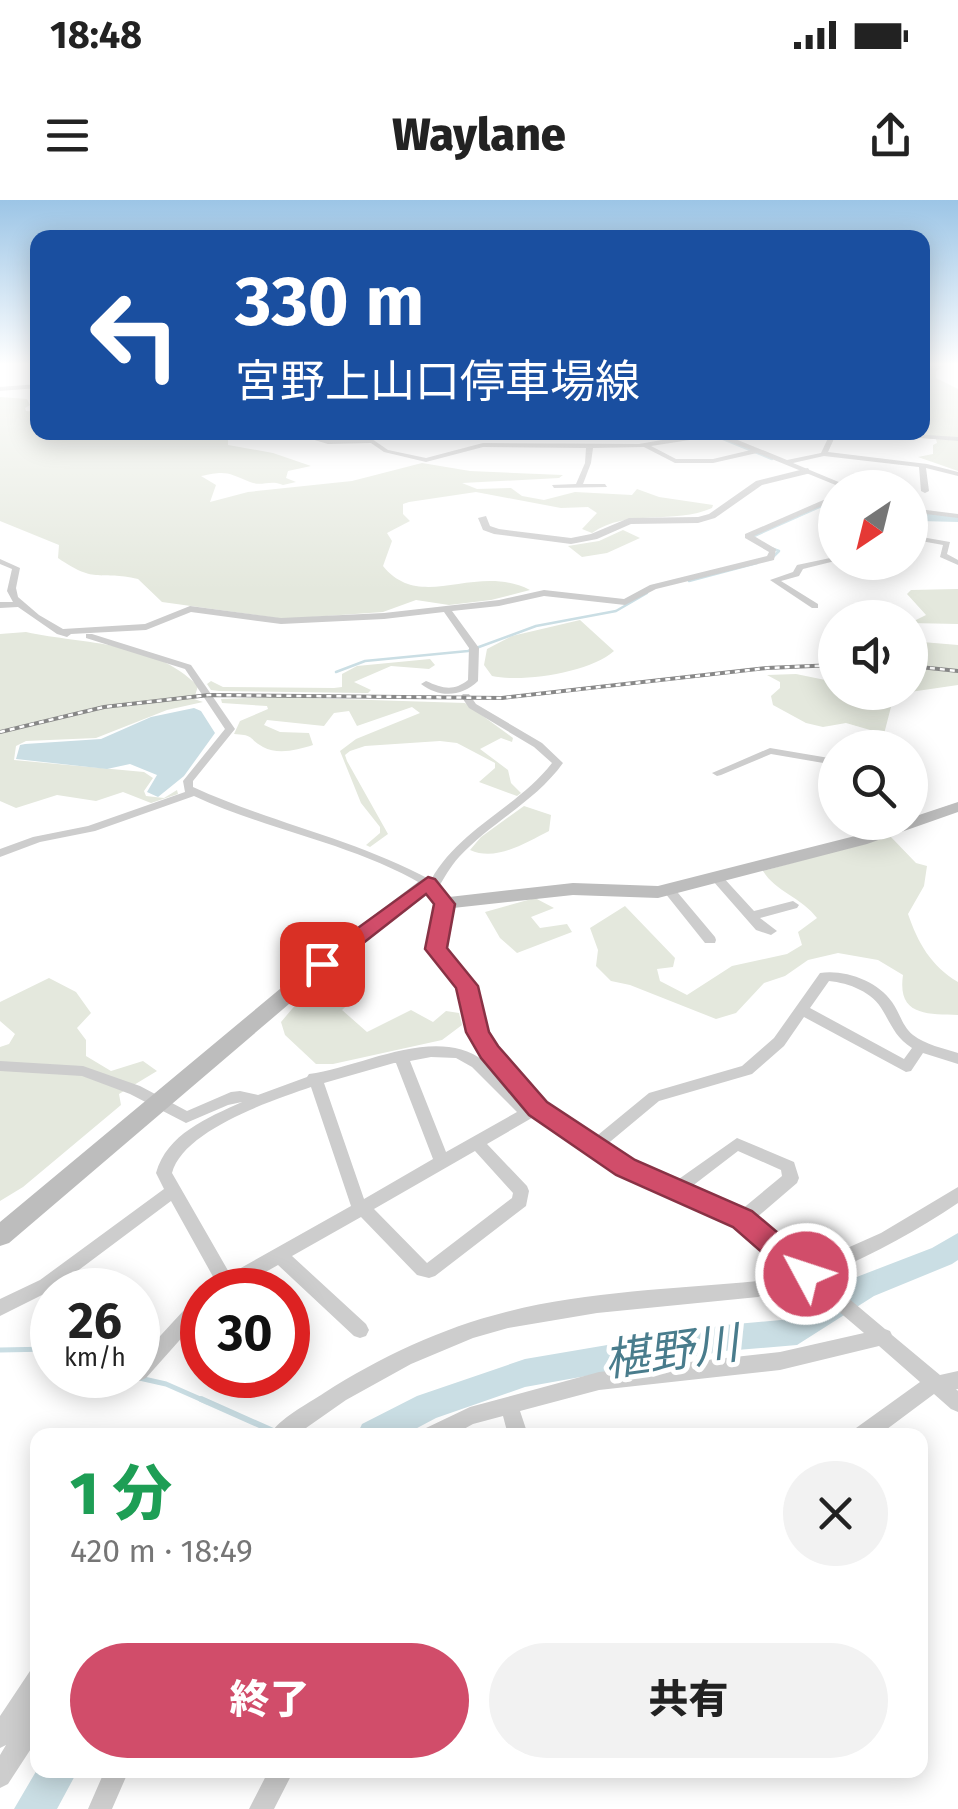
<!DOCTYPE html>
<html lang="ja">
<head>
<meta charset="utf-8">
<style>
  :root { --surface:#fff; --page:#f2f2f2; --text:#222; --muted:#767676; --accent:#d14d6a }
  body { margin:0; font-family:"Fira Sans","Noto Sans JP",sans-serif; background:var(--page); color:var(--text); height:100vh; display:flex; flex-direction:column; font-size:38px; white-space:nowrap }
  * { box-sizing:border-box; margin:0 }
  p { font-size:32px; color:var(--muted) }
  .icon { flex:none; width:55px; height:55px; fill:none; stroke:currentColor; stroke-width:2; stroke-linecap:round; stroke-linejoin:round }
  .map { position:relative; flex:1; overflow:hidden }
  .details { position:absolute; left:30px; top:1228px; width:898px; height:350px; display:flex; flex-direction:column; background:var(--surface); border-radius:20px; box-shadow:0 5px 25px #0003 }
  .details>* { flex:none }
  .guide { position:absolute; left:30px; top:30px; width:900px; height:210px; border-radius:20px; box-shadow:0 5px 25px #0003; background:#1a4fa0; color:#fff; overflow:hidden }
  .needle { width:65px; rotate:215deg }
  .buttons { position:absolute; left:818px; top:270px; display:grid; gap:20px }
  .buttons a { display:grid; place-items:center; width:110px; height:110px; border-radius:50%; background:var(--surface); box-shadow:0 5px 25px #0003; font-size:50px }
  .speed { position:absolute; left:30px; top:1068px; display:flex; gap:20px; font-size:50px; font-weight:700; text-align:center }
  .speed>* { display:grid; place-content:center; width:130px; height:130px; border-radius:50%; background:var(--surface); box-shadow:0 5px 25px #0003; line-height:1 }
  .speed small { font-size:25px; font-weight:400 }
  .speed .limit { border:15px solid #d22; background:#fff; color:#111 }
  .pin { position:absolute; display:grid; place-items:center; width:85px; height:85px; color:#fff; margin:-42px; border-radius:20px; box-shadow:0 5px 15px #0006 }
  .me { position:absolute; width:110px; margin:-55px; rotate:310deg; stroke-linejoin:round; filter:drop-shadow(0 0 8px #0008) }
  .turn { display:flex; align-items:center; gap:35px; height:210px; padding:0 40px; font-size:45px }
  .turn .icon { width:130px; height:130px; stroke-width:2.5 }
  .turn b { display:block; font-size:70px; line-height:85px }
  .round { display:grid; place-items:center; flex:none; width:105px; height:105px; border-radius:52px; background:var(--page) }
  .overview { display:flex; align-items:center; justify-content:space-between; height:170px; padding:0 40px }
  h1 { font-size:60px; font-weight:800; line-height:75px; color:#1e9e55 }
  .cta { display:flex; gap:20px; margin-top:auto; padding:20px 40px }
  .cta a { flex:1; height:115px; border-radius:60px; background:var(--accent); color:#fff; font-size:40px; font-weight:800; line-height:115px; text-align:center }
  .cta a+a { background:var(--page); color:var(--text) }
  .status { display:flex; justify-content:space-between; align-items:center; height:70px; padding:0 50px; background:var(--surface); direction:ltr }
  .status svg { height:28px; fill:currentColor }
  header { display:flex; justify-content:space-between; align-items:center; height:130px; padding:0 40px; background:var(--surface); font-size:45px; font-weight:800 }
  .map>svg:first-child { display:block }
</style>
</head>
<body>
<div class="status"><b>18:48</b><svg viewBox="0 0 49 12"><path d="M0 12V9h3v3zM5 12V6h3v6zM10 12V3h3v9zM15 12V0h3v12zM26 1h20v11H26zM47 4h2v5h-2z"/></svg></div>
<header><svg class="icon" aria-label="menu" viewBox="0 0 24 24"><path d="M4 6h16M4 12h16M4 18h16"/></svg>Waylane<svg class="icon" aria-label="share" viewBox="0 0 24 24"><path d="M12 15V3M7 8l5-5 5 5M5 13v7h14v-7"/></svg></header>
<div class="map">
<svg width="958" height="1609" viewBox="0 0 958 1609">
  <rect width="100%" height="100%" fill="#fff"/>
  <!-- green -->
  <path fill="#e4e8dd" d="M923,166h23l-10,5v7l22,11v82l-40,-14 15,-3v-9l4,-2 -1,-4 -24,-2 -1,-4 11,-1z
    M0,197l27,2 3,6 -5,3 1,3 11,1 1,20 180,2 10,6v5l45,8 38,13 -23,5 -2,7 10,4 -13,3c-13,-6 -21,2 -33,-3 -21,-9 -24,-12 -49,-6l15,9 -6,17 38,-10 104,-11 70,-18 48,8 93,4 -4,3 -97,5 15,6 34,-1 11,8 22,4 31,-8 57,3 5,-6 22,8 54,8 -1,3c-38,17 -84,0 -120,25l-10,-4 15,-16 -9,-6 -27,1 -85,-16 -67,10 -6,2v10l7,7 -23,12 5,8 -9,25c38,47 92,-4 147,24l-39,10 -42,5 -33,-5 -33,12 -99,7 -122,-17 -24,-23c-39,-9 -41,6 -80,-21l1,-13 -59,-24z
    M623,330l17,8 -33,15 -25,4 -14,-11 31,-5z
    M958,389v35l-48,-1 16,-8 -19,-21 4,-4z
    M580,420l34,31c-23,21 -91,32 -122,25l-8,-11 3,-16 25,-13z
    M26,432c60,13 126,8 172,54l-4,13 9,3 -36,8 -71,28 -70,3 -10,5 -2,14 130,12 9,6 -9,13 2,5 18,2 13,-8 1,4 -27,9 -28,-11 -27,9 -39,-6 -41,13 -16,-7v-167z
    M910,441l48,4v40l-48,7z
    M430,459l5,6 -6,4 -38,-3 -37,16 17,8 -3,3 -149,-2 -8,-1 -4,-6 4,-3 12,6 111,1 8,-1v-13l15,-8z
    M796,474l39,8v10l72,1 -15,10 -8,31 -38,-11 -23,4 -17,-4 -33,-18 -2,-9 9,-8v-6l-13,-7z
    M277,497l188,6 48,35 -1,4 -11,-4 -21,11 28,21 3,13 10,10 -4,3 -38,-14 16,-14v-5l-38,-20 -17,-2 -75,5 -15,5 -5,4 2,6 41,73 -18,13 -4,-2 14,-12v-6l-19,-24 -21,-52 16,-12 64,-26 -8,-6 -55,19 -8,-15 -15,2 -10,13 -57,-6 -3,5 16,7 29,1 4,12c-16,5 -35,10 -50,2 -15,-8 -7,-12 -29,-13l6,-13 28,-12 -1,-3 -45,-3 -1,-4z
    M524,606l27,9 -2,16c-24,12 -53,31 -79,19l11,-13z
    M890,636l26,27 11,3 -3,20 -16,28c10,29 23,52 50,68v33c-31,-1 -61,1 -55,-40l-25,-15 -40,-7 -30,7 -23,16 -21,7 -28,30 -20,6 -86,-34 -19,-4 -15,-15 2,-16 -8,-22 35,-22 50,52 -2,9 -16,2 3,12 27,14 45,-29 55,-12 15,-9 -4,-13 19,-14c-15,-20 -42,-27 -54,-47z
    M535,698l19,10 -23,9 9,11 27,-4 5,8 -55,21 -17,-15 -15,-26z
    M350,760l9,5 -11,17 8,15 -14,13 25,22 44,-22 22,12 13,-11 13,2 3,12 -20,15 -109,24h-17l-31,-29 -4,-13 22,-26z
    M49,778l27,14 15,21 -14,15 9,12v16l25,15 32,-10 14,10 -38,23 2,11 -98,82 -23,14v-154l9,-3 6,-10 -15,-13v-19z"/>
  <!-- water -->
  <path fill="#cadee4" d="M194,508l7,3 14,22 -31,43 -26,21 -11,-5 10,-17 -27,-11 -23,5 -91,-10 4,-14 5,-1 76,-5 50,-22z"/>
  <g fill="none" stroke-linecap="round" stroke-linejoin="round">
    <!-- stream-far2 -->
    <path stroke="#cadee4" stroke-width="2.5" d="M711,234l61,25
      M910,313l14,5
      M754,336l81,-36
      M771,348l8,3 -8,8
      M689,381l68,-18
      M336,472l29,-11 103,-10 68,-25 80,-15 31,-18"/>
    <!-- stream-far1 -->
    <path stroke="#cadee4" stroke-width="5" d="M0,1150l52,-1
      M126,1175l40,9 41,18"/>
    <!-- stream -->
    <path stroke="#cadee4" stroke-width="6" d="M201,1199l81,36"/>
    <!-- river -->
    <path fill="#cadee4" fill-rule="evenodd" d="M924,314h34v8l-38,-1 -2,-3z
      M958,1033v27l-6,4 -78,32 -77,49 -72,6 -200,36 -89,31 -32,17h-47l5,-11 55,-28 108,-37 200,-34 67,-6 62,-41 78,-30z
      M38,1568l40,2 -21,39h-43z"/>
    <!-- minor -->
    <path fill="#cdcdcd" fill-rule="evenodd" d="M38,184v4l-38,3v-4z
      M288,232h12l28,8 44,-1 16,11 38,8 57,-15 156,1 69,-12h10l69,28 34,-7 10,-21h6l-9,20 99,12 31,8v4l-32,-8 3,23 -4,2 -4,-2 -2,-24 -95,-11 -31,7 60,25h-10l-86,-35 -44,10h-38l-31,-16 -51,1 -2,15 -8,21h22l2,3 -53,1 -2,-3 24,-1 9,-21 1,-15 -103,-1 -57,15 -42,-10 -13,-9 -43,1zM715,236l36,14 -38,9h-37l-25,-13z
      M910,234l48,3v4l-50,-4z
      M835,295v5l-81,36 22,13 -2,11 -118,29 -31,16 -81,-9 -45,10 -47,5 27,37 -1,33c-16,16 -39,17 -57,3l5,-3c16,7 27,11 42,-1l1,-32 -25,-36 -60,7 -103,5 -90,-12 -45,18 -75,4 -4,3 -10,-3 -39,-27 -18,1v-6h13l-6,-11 5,-22 -12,-5v-5l20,9 -4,20 2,9 21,18 24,14 82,-5 45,-18 91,12 103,-5 115,-13 45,-10 80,9 26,-14 117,-29 2,-4 -24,-14v-4z
      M910,308l48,6v4l-48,-6z
      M910,335l40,7 -3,12 11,6v5l-18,-8 3,-12 -33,-6z
      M835,357v4l-32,8 -4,7 -18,5 37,23v4h-6l-42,-28 23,-8 4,-7z
      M86,434h6l99,31 44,64 -42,52v6c78,36 162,52 238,93 28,-51 86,-72 121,-117l-18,-16 -65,-39 -8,-12 2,-2h6l7,10 66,39 21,20c-28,39 -72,59 -104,94 -9,10 -15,21 -22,33l-4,1c-71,-46 -162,-59 -239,-95l-99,35 -55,11 -40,15v-8l33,-12 55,-11 97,-34 -2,-11 42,-52 -40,-60 -99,-31z
      M770,548l65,11v6l-64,-11 -50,21 -4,1 -5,-3z
      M717,674l4,1 33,36 39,-10 6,4 -2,3 -37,10 17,13 -6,4 -15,-5 -43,-49 -2,-3 2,-3z
      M669,686l4,1 42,50 1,3 -1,3h-10l-40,-50 -2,-3 2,-3z
      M444,699l6,4 -7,45 31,38 11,46 10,16 60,67 38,24 56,-46 93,-27 32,-28 46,-65c24,-4 58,8 72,29 8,11 10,24 21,33 13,10 30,13 45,18v11l-35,-11 -12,18 -5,1 -102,-55 -20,29 -32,28 -93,27 -54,45 27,18 44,17 61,-43 57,24 5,16 -2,5 -42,36 54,46 72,-32 77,-46v16c-43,29 -88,53 -136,73l63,53 5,2 2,4 48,40 18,-4v18h-2l2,2v21l-7,-3 -17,-15 -55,41h-26l3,-7 64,-46 -41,-36 -99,24 -181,20 -79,21 8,24h-20l-5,-19 -30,8 -20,11h-30l3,-7 44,-21 129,-35 181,-20 84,-19 -60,-51 -46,15 -161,16 -89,15 -35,10 -62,26 -65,36 -50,35h-26c8,-16 39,-32 54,-42 56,-36 118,-65 182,-81 81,-21 169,-23 252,-31l34,-10 -55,-47 -42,-21 -75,-31 -34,-20 -41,-29 -8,-8 -50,29 40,42 2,5 -3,15 -91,70 -6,2 -12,-3 -56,-58 -69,39 74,68 3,6 -3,6 -6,2 -6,-2 -76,-71 -44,25h-25l7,-8 -45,-81 -119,89 -52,26v-17l40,-19 124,-91 -8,-16c11,-39 51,-55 86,-71l-14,3 -42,18 -56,-29 -48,-18 -82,-5v-10l83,5 57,20 47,25 44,-19 9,-1 18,4 49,-18 2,-3c52,-6 126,-50 175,-13 18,12 29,31 45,44l-44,-49 -14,-24 -10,-45 -32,-38 9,-46zM829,781c20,2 44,11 54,30 9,15 13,27 29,37l-8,11 -94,-51zM431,857l25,1 16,9 45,45 -71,40 -36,-91zM394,863h2l37,96 -69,40 -40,-116zM311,887l40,119 -121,68 -58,-101c11,-43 101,-73 139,-86zM475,951l38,42 -1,5 -85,65 -53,-54zM738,951l43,19 1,6 -41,34 -50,-23z
      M202,1095v20l-56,63 -7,3 -7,-3 -1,-3h7v-15l58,-63z
      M38,1468v32l-5,7 5,-2v33l-30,46 -8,4v-33l6,-10 -6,3v-32l30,-45z
      M105,1570h24l-17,39h-24z
      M269,1570h25l-20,39h-25z"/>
    <!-- tertiary -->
    <path fill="#cdcdcd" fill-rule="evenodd" d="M808,268l3,5 -49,12 -47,33 -17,5 -67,1 -34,15 -26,5 -77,-10 -11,-4 -5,-12 8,-2 4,10 9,3 72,9 20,-4 38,-16 69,-1 11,-3 47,-33z"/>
    <!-- secondary -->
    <path fill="#bdbdbd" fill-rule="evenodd" d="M958,602v10l-91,32 -209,54 -85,-3 -129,14 -6,-2 -11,-14 -97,76 -321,274 -9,3v-24l316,-263 106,-80h12l15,18 124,-14 85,3 197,-50 41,-14h14v-4z"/>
    <defs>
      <path id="rail" d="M910,466l48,5
        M0,532l104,-25 105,-12 293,3 265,-30 68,-3"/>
    </defs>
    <!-- rail casing -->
    <use href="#rail" stroke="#888" stroke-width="4"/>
    <!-- rail -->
    <use href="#rail" stroke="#fff" stroke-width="2.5" stroke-dasharray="5" stroke-linecap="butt"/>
  </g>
  <!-- sky -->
  <linearGradient id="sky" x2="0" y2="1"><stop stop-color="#9cc5e6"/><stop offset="0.42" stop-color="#fff"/><stop offset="1" stop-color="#fff" stop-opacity="0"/></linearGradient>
  <rect width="958" height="391" fill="url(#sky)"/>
  <!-- route -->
  <path fill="#d14d6a" stroke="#883245" stroke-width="2.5" d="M428,677l7,2 20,25 -8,44 31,38 11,46 9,14 49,56 88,58 117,51 64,54 4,9 -4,8 -10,4 -10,-4 -63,-55 -117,-52 -87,-60 -48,-57 -15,-26 -10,-44 -31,-39 9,-45 -8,-10 -96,75h-15l-3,-5 3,-5z"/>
  <g text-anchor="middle" stroke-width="10" stroke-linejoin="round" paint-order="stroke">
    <!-- near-water labels -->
    <g font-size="45" font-style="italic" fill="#497c8c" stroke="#fff">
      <text transform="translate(671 1151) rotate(-8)" y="16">椹野川</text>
    </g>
  </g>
</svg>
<div class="buttons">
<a><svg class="needle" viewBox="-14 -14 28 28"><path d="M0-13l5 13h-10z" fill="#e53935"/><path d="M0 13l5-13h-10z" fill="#767676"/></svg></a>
<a><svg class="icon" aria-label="sound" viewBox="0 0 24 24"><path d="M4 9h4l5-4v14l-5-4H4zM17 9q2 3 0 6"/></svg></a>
<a><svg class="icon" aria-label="search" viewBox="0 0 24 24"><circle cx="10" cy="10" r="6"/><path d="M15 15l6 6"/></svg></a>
</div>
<div class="speed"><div>26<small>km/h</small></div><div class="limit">30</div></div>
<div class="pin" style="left:322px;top:764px;background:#d93025"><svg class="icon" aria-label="arrive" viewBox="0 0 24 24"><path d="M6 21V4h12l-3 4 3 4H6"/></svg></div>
<svg class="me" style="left:806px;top:1074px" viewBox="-20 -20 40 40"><circle r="17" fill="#d14d6a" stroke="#fff" stroke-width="3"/><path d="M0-11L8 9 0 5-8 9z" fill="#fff"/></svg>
<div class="guide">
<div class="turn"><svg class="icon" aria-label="left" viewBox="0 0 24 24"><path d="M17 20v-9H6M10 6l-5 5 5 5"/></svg><div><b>330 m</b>宮野上山口停車場線</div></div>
</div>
<section class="details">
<div class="overview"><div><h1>1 分</h1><p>420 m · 18:49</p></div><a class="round"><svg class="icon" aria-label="close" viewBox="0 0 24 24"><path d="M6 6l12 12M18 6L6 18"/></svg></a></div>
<div class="cta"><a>終了</a><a>共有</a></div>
</section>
</div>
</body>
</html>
